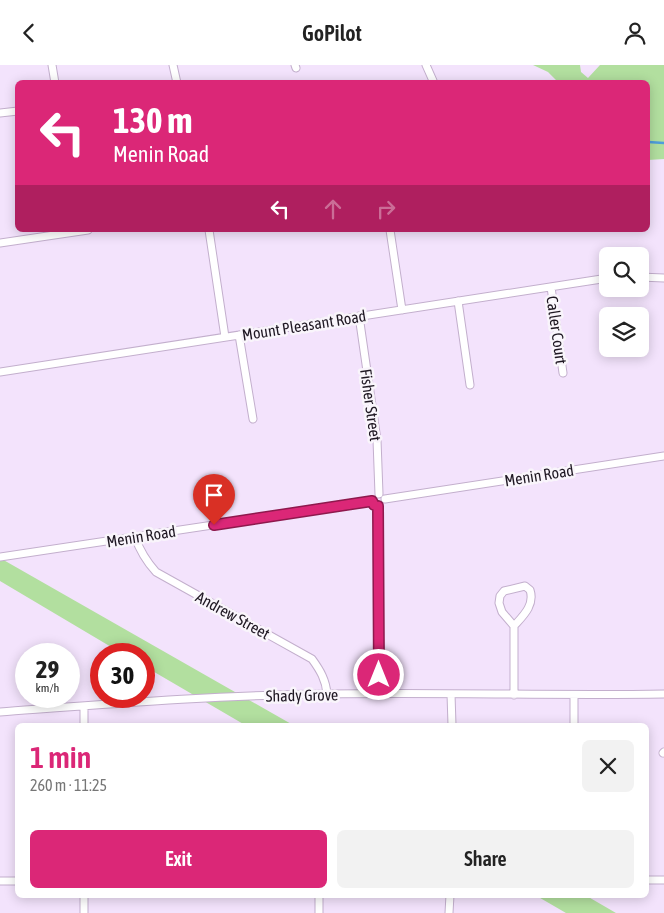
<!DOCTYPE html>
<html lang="en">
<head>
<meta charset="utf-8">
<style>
  :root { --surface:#fff; --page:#f2f2f2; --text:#222; --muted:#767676; --accent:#db2777 }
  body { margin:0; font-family:"Asap Condensed",sans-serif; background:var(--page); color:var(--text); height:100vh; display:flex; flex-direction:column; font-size:19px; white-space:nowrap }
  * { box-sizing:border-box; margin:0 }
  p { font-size:16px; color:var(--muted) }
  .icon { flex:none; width:28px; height:28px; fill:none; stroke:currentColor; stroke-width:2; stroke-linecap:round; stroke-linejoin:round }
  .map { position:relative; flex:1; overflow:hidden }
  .sheet { position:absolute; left:15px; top:658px; width:634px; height:175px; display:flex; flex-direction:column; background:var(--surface); border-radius:8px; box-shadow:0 2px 12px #0003 }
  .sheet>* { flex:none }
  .hud { position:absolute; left:15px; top:15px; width:635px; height:152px; border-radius:8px; box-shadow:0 2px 12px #0003; background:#db2777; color:#fff; overflow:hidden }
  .fabs { position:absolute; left:599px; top:182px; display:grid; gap:10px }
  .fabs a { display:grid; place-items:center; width:50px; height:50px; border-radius:8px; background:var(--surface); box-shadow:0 2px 12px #0003; font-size:25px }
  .speed { position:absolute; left:15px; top:578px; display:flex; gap:10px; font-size:25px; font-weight:700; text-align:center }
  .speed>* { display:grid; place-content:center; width:65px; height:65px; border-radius:50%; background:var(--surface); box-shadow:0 2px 12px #0003; line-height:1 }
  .speed small { font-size:12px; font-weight:400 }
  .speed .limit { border:8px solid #d22; background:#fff; color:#111 }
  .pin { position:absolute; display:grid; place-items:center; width:42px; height:42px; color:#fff; margin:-51px -21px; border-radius:50% 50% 50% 0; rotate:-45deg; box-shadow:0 0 5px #0007 }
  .pin .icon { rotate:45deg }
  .me { position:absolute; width:55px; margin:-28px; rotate:0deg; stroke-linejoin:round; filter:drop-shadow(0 0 4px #0008) }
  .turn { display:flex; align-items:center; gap:18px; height:105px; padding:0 15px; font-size:22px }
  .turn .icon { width:65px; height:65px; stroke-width:2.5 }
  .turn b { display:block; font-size:35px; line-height:42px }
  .lanes { display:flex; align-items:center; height:48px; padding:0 15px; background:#0003; justify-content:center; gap:25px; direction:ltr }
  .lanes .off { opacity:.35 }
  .round { display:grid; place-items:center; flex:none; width:52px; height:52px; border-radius:8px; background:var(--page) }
  .summary { display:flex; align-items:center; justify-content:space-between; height:85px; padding:0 15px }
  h1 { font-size:30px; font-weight:600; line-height:38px; color:var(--accent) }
  .button { display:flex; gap:10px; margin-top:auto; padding:10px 15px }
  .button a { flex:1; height:58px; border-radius:8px; background:var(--accent); color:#fff; font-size:20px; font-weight:600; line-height:58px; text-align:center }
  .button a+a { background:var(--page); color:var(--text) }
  header { display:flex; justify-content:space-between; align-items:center; height:65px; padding:0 15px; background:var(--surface); font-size:22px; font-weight:600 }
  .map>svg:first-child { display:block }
</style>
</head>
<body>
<header><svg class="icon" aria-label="back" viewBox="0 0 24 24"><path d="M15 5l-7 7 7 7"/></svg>GoPilot<svg class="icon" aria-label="person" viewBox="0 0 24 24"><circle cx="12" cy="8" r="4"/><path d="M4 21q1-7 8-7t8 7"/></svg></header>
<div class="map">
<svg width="664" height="848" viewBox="0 0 664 848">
  <rect width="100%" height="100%" fill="#f3e3fc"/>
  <!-- green -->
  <path fill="#b2df9f" d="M533,0h47l1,7 7,6 12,-13h64v94l-16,1v-77l-90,-1 -10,-10z
    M0,493l293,167h-48l-101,-59v-12h-21l-123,-73z
    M535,830h50l31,18h-50z"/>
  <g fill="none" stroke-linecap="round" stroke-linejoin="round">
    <!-- stream -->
    <path stroke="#4e9ddc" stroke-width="2.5" d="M648,77l16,1"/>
    <defs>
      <path id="street" d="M52,0l3,18
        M173,0l4,18
        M295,0l1,3
        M426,0l8,18
        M0,48l18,-2
        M209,165l16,107
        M390,165l12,80
        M0,178l88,-13
        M640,212l24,1
        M551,222l12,86
        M458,236l12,84
        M359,251l18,124 2,54
        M239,270l14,84
        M0,307l608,-94
        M385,434l279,-43
        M378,441l1,188
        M135,472c5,14 11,24 21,35l156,87c8,11 14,21 15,35
        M0,492l372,-56
        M514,561c9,-10 21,-21 16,-36l-5,-4 -21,5 -4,5 -1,7 3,9 12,14v69
        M451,629l1,31
        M574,630v30
        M84,641v19
        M0,647c109,-8 218,-17 328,-18 112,-2 224,2 336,0
        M663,688l1,-1
        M646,815h18
        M0,816h18
        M84,848v-18
        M319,848v-18
        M449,848l1,-18"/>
    </defs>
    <!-- street casing -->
    <use href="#street" stroke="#c3afcd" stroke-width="9"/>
    <!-- street -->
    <use href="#street" stroke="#fff" stroke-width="7"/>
  </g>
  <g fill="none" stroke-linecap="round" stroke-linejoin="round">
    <defs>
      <path id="route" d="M214,460l158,-24 2,4 4,1 1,169"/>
    </defs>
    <!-- route casing -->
    <use href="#route" stroke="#8e194d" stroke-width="12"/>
    <!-- route -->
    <use href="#route" stroke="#db2777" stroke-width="9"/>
  </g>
  <g text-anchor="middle" stroke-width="5" stroke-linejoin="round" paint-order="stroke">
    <!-- street labels -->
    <g font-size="16" fill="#1f1823" stroke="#f9f5fb">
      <text transform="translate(304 260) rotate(-9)" y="6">Mount Pleasant Road</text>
      <text transform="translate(557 265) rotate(82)" y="6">Caller Court</text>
      <text transform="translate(371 340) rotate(82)" y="6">Fisher Street</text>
      <text transform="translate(539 410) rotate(-9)" y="6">Menin Road</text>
      <text transform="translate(141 471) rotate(-9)" y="6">Menin Road</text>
      <text transform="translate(233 550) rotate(29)" y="6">Andrew Street</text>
      <text transform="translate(302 630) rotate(-1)" y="6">Shady Grove</text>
    </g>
  </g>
</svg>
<div class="fabs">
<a><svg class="icon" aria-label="search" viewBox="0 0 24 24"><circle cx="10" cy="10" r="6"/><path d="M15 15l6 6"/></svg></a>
<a><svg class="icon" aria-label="layers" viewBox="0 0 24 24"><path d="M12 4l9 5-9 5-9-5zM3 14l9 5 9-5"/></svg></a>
</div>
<div class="speed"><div>29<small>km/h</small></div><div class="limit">30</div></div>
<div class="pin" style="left:214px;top:460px;background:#d93025"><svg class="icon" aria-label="arrive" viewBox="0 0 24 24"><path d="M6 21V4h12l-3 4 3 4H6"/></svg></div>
<svg class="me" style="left:379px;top:610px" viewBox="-20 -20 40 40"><circle r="17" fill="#db2777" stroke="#fff" stroke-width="3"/><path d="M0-11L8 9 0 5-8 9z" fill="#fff"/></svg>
<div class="hud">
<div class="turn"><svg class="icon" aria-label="left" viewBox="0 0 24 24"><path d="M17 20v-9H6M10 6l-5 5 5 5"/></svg><div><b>130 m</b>Menin Road</div></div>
<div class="lanes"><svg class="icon" aria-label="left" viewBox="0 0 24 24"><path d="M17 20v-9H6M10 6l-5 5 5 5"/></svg><svg class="icon off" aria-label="ahead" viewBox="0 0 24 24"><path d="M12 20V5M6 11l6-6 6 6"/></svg><svg class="icon off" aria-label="right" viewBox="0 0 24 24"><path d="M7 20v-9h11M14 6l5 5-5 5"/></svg></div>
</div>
<section class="sheet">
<div class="summary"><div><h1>1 min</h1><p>260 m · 11:25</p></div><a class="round"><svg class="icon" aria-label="close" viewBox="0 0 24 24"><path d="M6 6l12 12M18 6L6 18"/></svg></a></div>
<div class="button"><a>Exit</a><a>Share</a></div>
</section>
</div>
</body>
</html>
